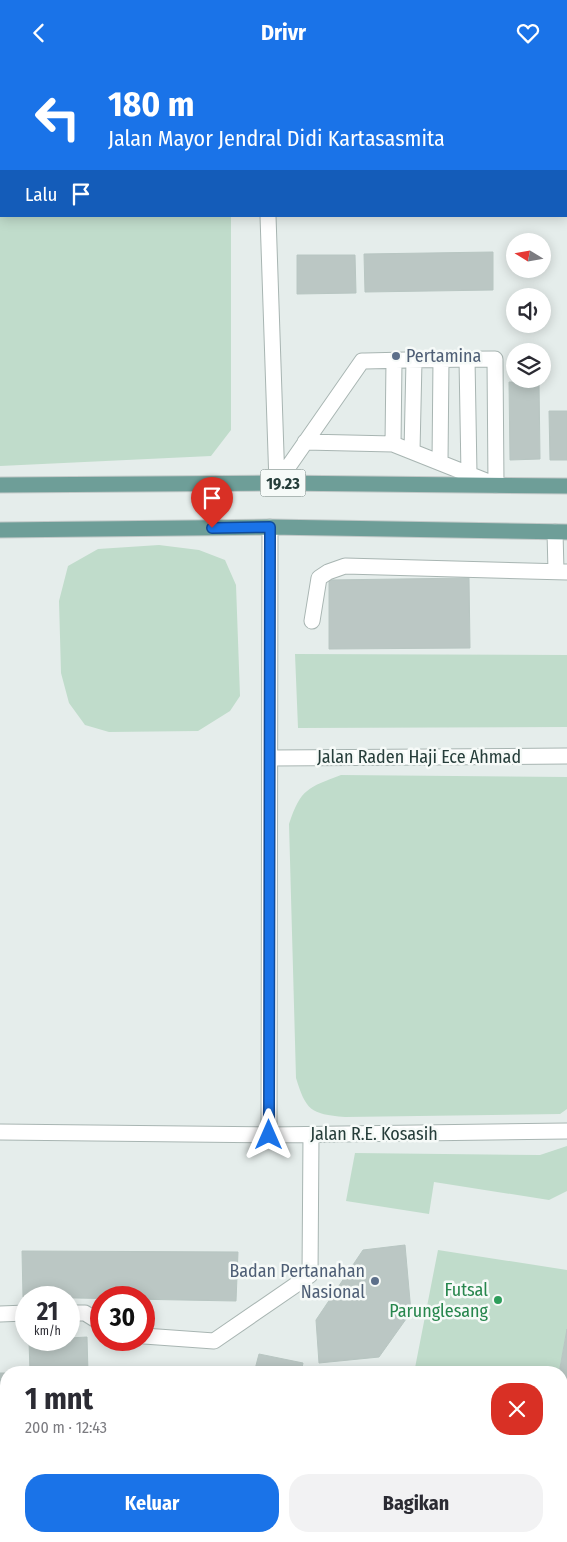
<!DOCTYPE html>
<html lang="id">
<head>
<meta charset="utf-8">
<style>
  :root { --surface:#fff; --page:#f2f2f3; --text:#2b2b33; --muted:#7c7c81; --accent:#1a73e8 }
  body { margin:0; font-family:"Fira Sans Condensed",sans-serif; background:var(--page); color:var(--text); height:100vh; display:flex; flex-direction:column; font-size:19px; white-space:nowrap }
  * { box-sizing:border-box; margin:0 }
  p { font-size:16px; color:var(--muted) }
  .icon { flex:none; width:28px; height:28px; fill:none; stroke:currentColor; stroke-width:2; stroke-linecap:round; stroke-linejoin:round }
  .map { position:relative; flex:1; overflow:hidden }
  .sheet { position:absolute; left:0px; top:1301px; width:568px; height:176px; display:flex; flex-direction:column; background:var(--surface); border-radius:20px 20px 0 0; box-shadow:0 2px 12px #0003 }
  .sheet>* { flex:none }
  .top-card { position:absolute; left:0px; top:0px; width:568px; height:152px; box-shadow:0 2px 12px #0003; background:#1a73e8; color:#fff; overflow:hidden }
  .needle { width:32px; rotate:281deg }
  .buttons { position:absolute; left:506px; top:168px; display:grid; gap:10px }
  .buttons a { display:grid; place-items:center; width:45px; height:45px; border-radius:50%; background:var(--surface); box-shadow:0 2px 12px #0003; font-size:25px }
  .speed { position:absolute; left:15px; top:1221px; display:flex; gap:10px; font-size:25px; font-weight:700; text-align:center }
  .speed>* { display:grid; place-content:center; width:65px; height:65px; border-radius:50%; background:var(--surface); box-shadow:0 2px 12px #0003; line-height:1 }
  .speed small { font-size:12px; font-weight:400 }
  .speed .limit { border:8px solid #d22; background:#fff; color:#111 }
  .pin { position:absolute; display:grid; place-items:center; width:42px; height:42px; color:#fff; margin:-51px -21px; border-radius:50% 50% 50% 0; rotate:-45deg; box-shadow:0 0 5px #0007 }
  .pin .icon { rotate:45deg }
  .me { position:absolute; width:55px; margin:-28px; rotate:0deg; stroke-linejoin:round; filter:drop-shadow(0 0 4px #0008) }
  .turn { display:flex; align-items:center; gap:18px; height:105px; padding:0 25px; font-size:22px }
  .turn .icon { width:65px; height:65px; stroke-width:2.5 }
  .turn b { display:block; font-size:35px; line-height:42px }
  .then { display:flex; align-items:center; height:48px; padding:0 25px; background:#0003; gap:10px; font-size:19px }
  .round { display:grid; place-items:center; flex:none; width:52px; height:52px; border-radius:20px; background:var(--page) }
  .headline { display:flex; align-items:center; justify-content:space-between; height:85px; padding:0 25px }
  h1 { font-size:30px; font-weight:700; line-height:38px }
  .primary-button { display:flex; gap:10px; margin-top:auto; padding:10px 25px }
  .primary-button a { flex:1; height:58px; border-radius:20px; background:var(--accent); color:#fff; font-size:20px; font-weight:700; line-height:58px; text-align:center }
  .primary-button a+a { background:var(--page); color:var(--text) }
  header { display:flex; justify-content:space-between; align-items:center; height:65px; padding:0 25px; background:var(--accent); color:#fff; font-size:22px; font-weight:700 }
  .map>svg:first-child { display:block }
</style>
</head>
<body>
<header><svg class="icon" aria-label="back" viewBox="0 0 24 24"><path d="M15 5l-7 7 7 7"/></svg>Drivr<svg class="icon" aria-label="heart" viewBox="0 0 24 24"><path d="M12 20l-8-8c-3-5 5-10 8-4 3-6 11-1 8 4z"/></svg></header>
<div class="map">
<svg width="567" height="1477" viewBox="0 0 567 1477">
  <rect width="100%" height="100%" fill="#e5edeb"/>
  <!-- green -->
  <path fill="#c0dccb" d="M0,0h232l-231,1v150h230v214l-20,26 -211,10z
    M159,480l40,5 26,10 11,25 4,111 -10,15 -32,20 -89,1 -24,-7 -16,-22 -8,-30 -2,-72 9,-35 30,-17z
    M295,589l272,1v72l-269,1z
    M341,710l226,2v332l-7,5 -215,3c-35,-3 -39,-7 -49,-39l-7,-254c12,-36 19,-36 52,-49z
    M567,1081v45l-18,9 -115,-18 -5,32 -83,-13 9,-48 185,2z
    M438,1185l129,20v59l-8,43 -145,1z
    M0,1359h6v32l-6,-4z
    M136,1471h246l1,6h-238z"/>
  <!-- water -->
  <path fill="#93bccc" d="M0,1397l6,4v70h111l9,6h-126z"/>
  <!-- building -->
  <path fill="#bbc7c4" stroke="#b8c6c2" d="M493,187v38l-128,2 -1,-38z
    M297,190h58l1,38 -59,1z
    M509,317h30l1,77 -30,1z
    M549,346h18v49h-17z
    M469,513l1,70 -141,1v-69z
    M405,1180l6,67 -32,45 -60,6 -3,-43 47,-70z
    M22,1186l216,1 -2,49 -213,-4z
    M567,1264v158l-6,-2v-112h-2z
    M87,1272l1,36h-68l10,-1 -1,-32h40v-2z
    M259,1289l44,9 -2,10h-47z
    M0,1308h6v39h-6z
    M561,1431l6,1v31l-6,-1z
    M240,1471h27l-2,6h-27z
    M280,1471h10l14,6h-26z
    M376,1471h21l-1,6h-21z
    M478,1471h42l-1,6h-33l-9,-2z"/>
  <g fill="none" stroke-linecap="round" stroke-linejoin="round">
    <defs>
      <path id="minor" d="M263,0v1
        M529,0l3,1
        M566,11h1
        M268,151l9,267
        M467,294l2,115
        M305,377l88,2
        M412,386l2,-90
        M440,397l1,-102
        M277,418l85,-122c45,-1 89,-2 133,-2l1,126 -103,-41 1,-83
        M555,467l1,39
        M312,556l7,-43 9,-6 17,-6 222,6
        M272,693l295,-2
        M0,1067l269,3 298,-4
        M269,1070l1,-608
        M69,1248h16l16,10
        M0,1249l26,-1
        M144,1271l70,5 96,-66 1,-140
        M410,1477h1"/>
      <path id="major" d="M0,420l277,-2 290,3
        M0,465l270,-3 297,5"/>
    </defs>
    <!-- minor casing -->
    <use href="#minor" stroke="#a8b5b2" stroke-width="17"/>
    <!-- major casing -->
    <use href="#major" stroke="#c2c9c8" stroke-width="17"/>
    <!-- minor -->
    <use href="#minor" stroke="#fff" stroke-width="15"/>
    <!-- major -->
    <use href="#major" stroke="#6e9e98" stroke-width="15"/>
  </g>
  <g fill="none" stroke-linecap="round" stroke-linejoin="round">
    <defs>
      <path id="route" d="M212,463l58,-1 -1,608"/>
    </defs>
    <!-- route casing -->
    <use href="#route" stroke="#114b97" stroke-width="12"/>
    <!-- route -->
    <use href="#route" stroke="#1a73e8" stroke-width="9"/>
  </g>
  <!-- markers -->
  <g fill="#5c6f8a" stroke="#f6faf8" stroke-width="2">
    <circle cx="396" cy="291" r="5"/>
    <circle cx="375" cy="1216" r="5"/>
  </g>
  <circle fill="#2e9e5b" stroke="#f6faf8" stroke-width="2" cx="498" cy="1235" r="5"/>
  <g text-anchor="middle" stroke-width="5" stroke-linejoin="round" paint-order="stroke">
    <!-- shield labels -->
    <rect fill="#f6faf8" stroke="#647673" stroke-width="1" x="260.5" y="404.5" width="45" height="27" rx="4"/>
    <g font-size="16" font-weight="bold" fill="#263d3a">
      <text x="283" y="424">19.23</text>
    </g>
    <!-- service labels -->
    <g font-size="18" fill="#4e5e75" stroke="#f6faf8" text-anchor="start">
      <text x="406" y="297">Pertamina</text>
      <text x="365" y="1212" text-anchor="end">Badan Pertanahan<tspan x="365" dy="21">Nasional</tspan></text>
    </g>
    <!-- street labels -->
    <g font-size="18" fill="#263d3a" stroke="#f6faf8">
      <text x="419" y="698">Jalan Raden Haji Ece Ahmad</text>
      <text x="374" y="1075">Jalan R.E. Kosasih</text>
    </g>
    <!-- leisure labels -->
    <g font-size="18" fill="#27864d" stroke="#f6faf8" text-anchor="end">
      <text x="488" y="1231">Futsal<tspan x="488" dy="21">Parunglesang</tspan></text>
    </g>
  </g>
</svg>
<div class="buttons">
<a><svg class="needle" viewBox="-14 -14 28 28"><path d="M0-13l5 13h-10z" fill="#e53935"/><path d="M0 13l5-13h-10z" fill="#7c7c81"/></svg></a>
<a><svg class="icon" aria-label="sound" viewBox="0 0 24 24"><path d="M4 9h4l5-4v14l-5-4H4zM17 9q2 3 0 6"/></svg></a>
<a><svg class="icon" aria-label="layers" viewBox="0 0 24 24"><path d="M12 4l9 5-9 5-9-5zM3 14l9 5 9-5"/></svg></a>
</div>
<div class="speed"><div>21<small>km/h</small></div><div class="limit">30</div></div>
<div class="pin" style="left:212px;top:463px;background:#d93025"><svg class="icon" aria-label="arrive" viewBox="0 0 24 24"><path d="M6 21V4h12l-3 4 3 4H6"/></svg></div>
<svg class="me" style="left:269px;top:1070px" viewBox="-20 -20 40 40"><path d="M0-17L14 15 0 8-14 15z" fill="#1a73e8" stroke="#fff" stroke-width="4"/></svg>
<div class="top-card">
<div class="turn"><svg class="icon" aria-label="left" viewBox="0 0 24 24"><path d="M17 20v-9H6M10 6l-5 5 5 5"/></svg><div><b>180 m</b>Jalan Mayor Jendral Didi Kartasasmita</div></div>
<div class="then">Lalu<svg class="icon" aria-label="arrive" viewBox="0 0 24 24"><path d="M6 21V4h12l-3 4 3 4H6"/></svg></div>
</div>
<section class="sheet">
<div class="headline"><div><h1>1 mnt</h1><p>200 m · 12:43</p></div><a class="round" style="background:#d93025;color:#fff"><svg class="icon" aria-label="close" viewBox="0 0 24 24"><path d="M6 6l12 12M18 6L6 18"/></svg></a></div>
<div class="primary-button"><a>Keluar</a><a>Bagikan</a></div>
</section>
</div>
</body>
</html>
